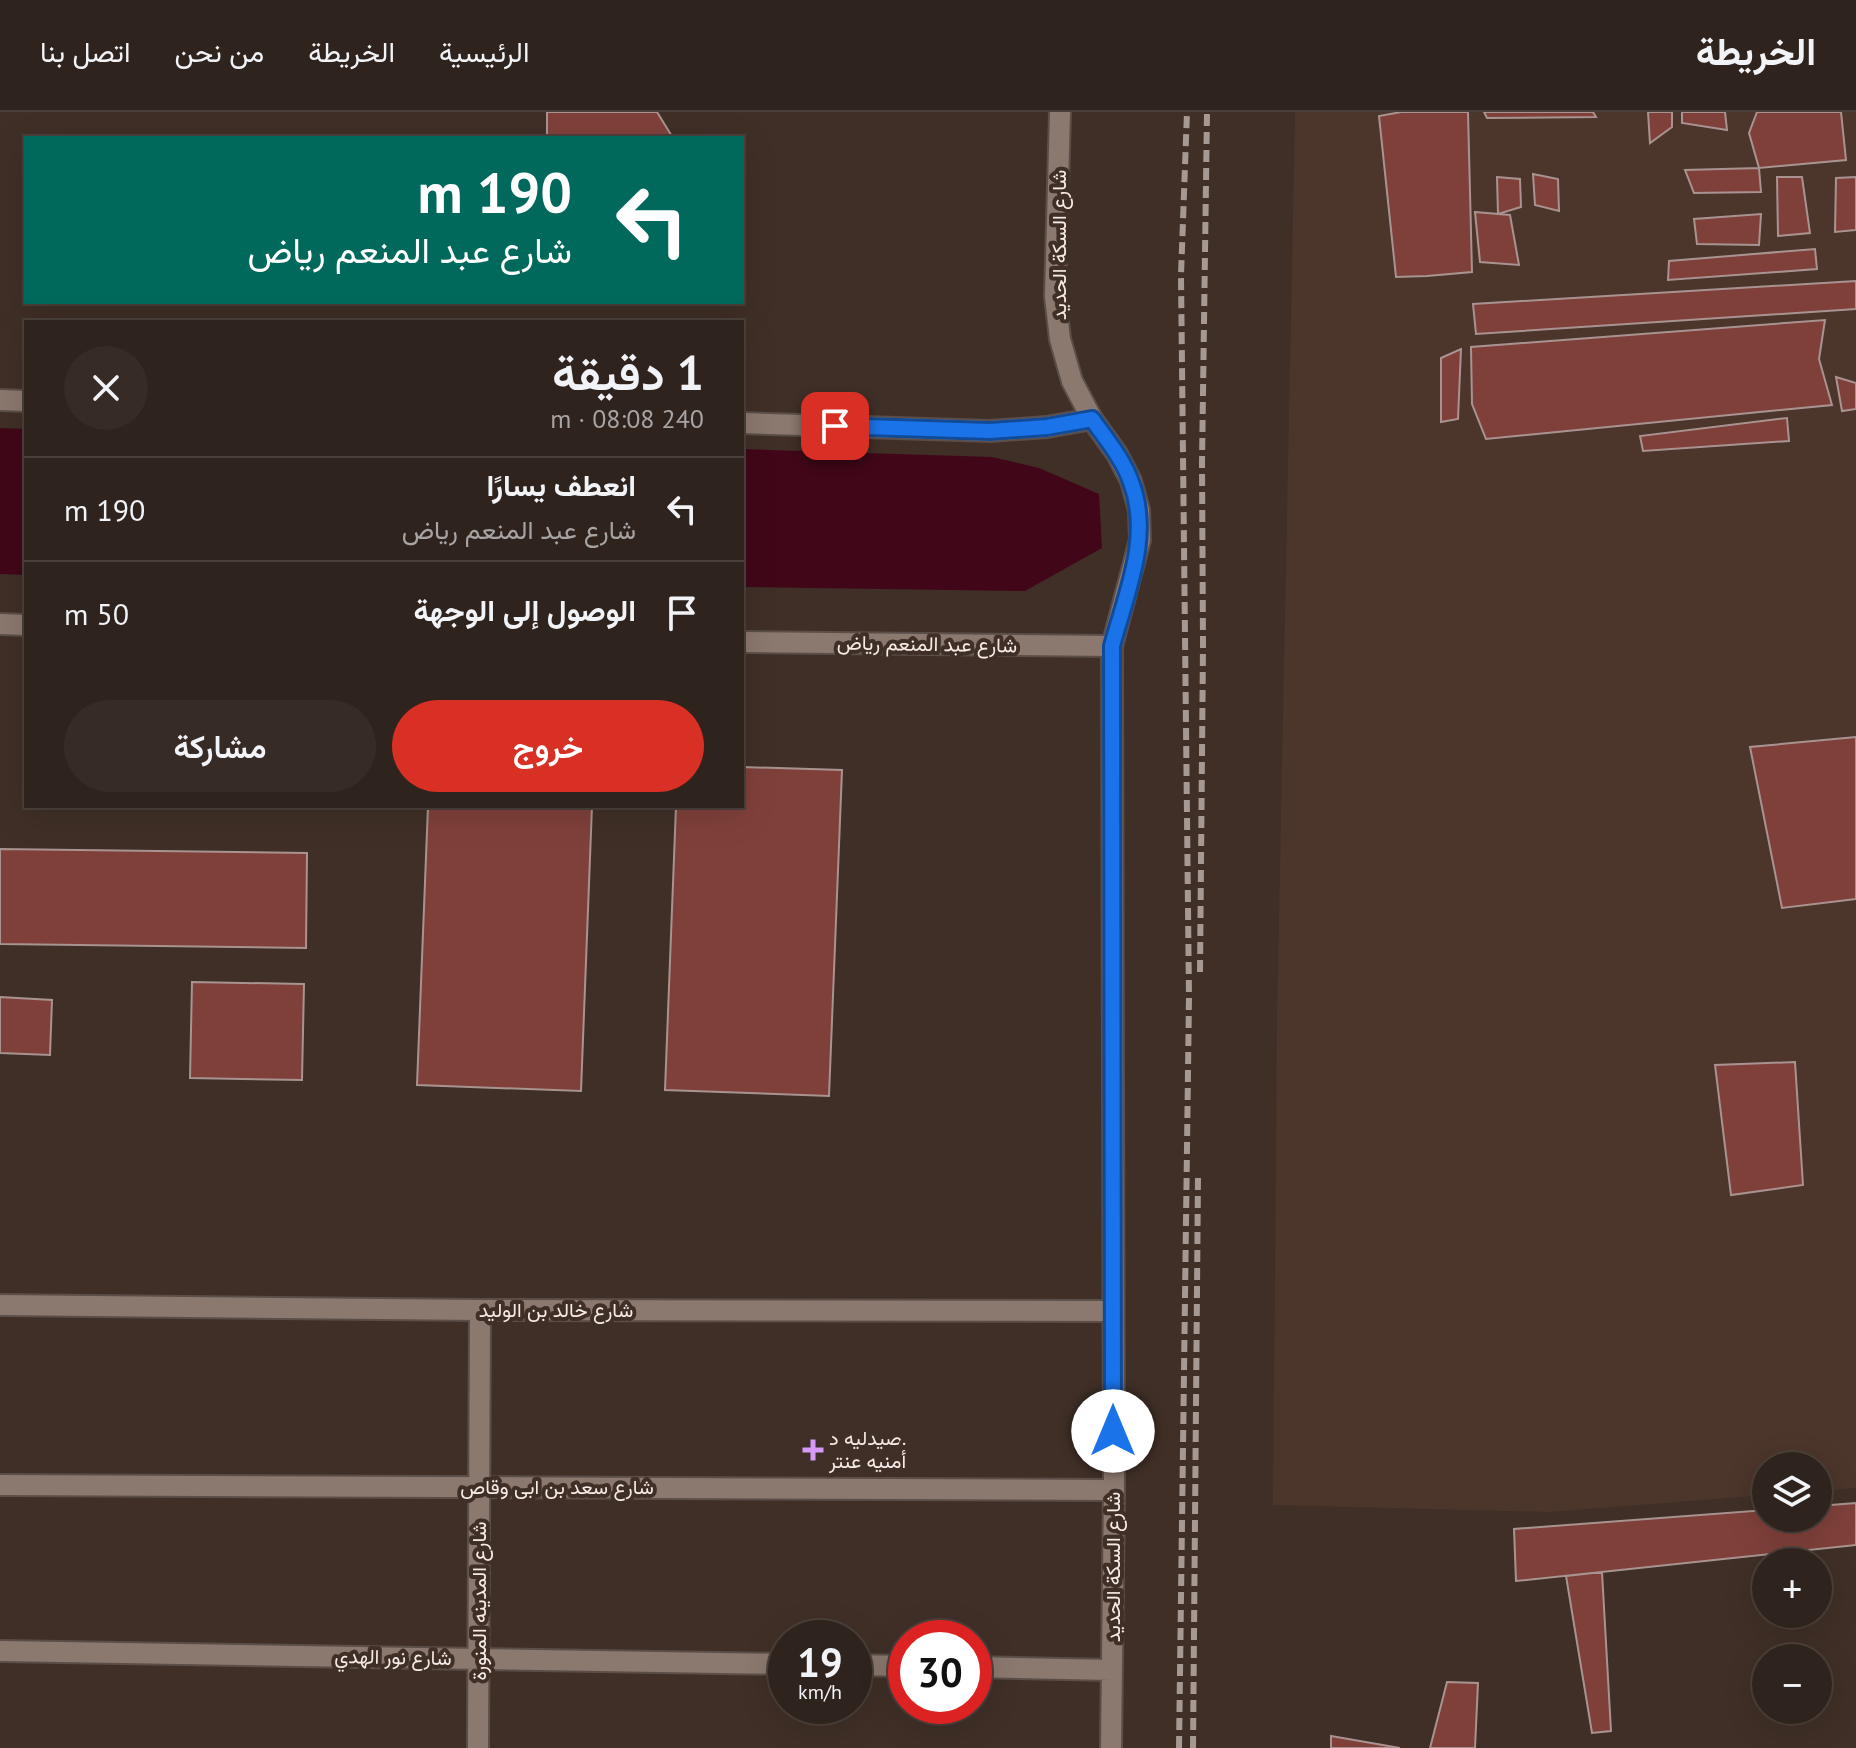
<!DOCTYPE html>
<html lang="ar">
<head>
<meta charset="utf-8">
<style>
  :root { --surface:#2f231d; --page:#372b26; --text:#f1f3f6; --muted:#a7a4a4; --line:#4a403b; --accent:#d93025 }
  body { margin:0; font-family:"PT Sans",Vazirmatn,sans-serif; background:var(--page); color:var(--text); direction:rtl; height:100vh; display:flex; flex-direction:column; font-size:30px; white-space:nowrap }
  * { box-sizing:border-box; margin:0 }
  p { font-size:26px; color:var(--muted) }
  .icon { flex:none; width:44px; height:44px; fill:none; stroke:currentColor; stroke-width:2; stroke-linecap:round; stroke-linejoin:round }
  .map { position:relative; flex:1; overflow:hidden; direction:ltr }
  .panel { position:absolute; left:24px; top:208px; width:720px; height:488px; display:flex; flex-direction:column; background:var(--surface); border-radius:0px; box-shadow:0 8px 32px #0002,0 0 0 2px var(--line); direction:rtl }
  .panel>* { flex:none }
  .hud { position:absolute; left:24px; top:24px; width:720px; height:168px; border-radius:0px; box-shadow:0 8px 32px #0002,0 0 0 2px var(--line); direction:rtl; background:#00695c; color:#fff; overflow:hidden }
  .tools { position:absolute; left:1752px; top:1340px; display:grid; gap:16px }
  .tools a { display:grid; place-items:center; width:80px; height:80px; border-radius:50%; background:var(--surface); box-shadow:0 8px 32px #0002,0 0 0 2px var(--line); font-size:40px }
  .speed { position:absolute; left:768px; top:1508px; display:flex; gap:16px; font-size:40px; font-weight:700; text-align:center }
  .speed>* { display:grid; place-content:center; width:104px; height:104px; border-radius:50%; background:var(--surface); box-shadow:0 8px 32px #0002,0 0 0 2px var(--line); line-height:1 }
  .speed small { font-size:20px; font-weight:400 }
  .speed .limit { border:12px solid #d22; background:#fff; color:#111 }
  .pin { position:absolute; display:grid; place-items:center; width:68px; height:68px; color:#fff; margin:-34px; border-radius:16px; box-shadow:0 4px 12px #0006 }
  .me { position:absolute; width:88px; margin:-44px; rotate:0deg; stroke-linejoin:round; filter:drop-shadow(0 0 6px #0008) }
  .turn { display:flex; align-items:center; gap:28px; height:168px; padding:0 40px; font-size:36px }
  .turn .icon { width:104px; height:104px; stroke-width:2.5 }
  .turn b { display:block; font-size:56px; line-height:68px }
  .round { display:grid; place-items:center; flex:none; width:84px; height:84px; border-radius:42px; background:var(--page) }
  .overview { display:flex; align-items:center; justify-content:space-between; height:136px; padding:0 40px }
  h1 { font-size:48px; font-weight:600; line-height:60px }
  .cta { display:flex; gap:16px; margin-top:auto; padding:16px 40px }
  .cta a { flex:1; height:92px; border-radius:48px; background:var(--accent); color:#fff; font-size:32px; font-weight:600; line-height:92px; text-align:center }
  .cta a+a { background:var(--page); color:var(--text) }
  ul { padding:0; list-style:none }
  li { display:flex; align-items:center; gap:24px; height:104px; padding:0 40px; border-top:2px solid var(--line) }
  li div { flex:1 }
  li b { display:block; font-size:30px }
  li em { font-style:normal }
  header { display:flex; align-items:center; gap:48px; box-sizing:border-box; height:112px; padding:0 40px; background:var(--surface); border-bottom:2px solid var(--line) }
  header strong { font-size:38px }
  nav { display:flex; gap:44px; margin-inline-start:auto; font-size:28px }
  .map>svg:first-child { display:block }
</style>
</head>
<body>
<header>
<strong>الخريطة</strong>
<nav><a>الرئيسية</a><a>الخريطة</a><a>من نحن</a><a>اتصل بنا</a></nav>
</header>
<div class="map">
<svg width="1856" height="1636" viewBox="0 0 1856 1636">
  <rect width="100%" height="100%" fill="#3f2f27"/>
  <!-- built -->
  <path fill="#4c352b" d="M1295,0h561v1376l-38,3v-25h-52v29l-216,17 -277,-7 4,-488z"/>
  <!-- water -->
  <path fill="#410719" d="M0,316l26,1v146l-26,-1z
    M742,337l250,8 47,11 60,26 3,54 -77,43 -283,-4z"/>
  <!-- building -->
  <path fill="#7f403a" stroke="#a99390" stroke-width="2" d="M547,0h110l16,26h-126z
    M1401,0h67l4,160 -45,4 -31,1 -17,-161z
    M1484,0h109l3,5 -109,1z
    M1648,0h24v15l-22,16z
    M1682,0h43l2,18 -45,-7z
    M1757,0h84l5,48 -87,8 -10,-35z
    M1759,56l2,24 -67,1 -9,-23z
    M1533,62l25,5 1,32 -24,-6z
    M1497,65l23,2 1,28 -23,7z
    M1777,65h25l8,56 -32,3z
    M1856,65v53l-21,2 1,-54z
    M1475,100l35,3 9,50 -39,-3z
    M1761,102l-2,31 -62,-1 -3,-25z
    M1815,137l2,20 -149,11 1,-19z
    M1856,169v28l-380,25 -3,-30z
    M1825,208l-6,39 13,46 -346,34 -14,-35 -1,-57z
    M1461,237l-3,70 -17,3v-64z
    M1836,265l20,6v26l-14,2z
    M1787,306l2,23 -146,10 -3,-15z
    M1856,625v162l-74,9 -32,-161z
    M742,655l100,3 -13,326 -164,-6 11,-284h66z
    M428,694h164l-11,285 -164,-6z
    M0,737l307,4 -1,95 -306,-4z
    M192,870l112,2 -2,96 -112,-2z
    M0,885l52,3 -2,55 -50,-2z
    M1795,950l8,123 -72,10 -16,-130z
    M1856,1391v42l-340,36 -2,-52 252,-19v8h52v-12z
    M1602,1460l9,159 -19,2 -26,-157z
    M1447,1570l31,1 -3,65h-45z
    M1331,1624l69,12h-69z"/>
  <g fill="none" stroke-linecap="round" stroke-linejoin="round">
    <defs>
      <path id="lane" d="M0,288l26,1
        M742,311l248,8 57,-4 45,-8
        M0,512l26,1
        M742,530l370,4"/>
      <path id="street" d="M1060,0l-5,184 5,43 12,42 20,38 25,35 14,27 8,29 1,30 -28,106 2,844 -3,258
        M0,1193l480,5 632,1
        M0,1373l1114,5
        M0,1539l786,13
        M854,1553l52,1
        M974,1555l138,3
        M478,1636l2,-438"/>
    </defs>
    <!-- lane casing -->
    <use href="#lane" stroke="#5b4e48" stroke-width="24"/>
    <!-- street casing -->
    <use href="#street" stroke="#5b4e48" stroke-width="24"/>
    <!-- lane -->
    <use href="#lane" stroke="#8b786f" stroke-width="20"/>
    <!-- street -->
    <use href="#street" stroke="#8b786f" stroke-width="20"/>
    <!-- rail -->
    <path stroke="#a69993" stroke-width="6" stroke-dasharray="12 6" stroke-linecap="butt" d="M1200,860l3,-327 -1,-182 5,-351
      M1179,1636l10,-751 -8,-722 6,-163
      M1193,1636l5,-572"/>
  </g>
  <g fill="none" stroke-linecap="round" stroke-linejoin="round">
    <defs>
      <path id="route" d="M835,314l155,5 57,-4 45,-8c14,20 31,40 39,63 21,55 -5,111 -19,164l1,785"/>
    </defs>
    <!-- route casing -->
    <use href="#route" stroke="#114b97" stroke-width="20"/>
    <!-- route -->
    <use href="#route" stroke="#1a73e8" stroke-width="14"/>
  </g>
  <!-- markers -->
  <path fill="#d69bfa" stroke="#3f2f27" stroke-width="3" d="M809 1326h8v8h8v8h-8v8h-8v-8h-8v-8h8z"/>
  <g text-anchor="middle" stroke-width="8" stroke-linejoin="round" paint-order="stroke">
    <!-- street labels -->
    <g font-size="20" fill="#f6ebe6" stroke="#3f2f27">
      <text transform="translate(1059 133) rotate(-90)" y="7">شارع السكة الحديد</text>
      <text transform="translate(927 532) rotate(1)" y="7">شارع عبد المنعم رياض</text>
      <text x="556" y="1205">شارع خالد بن الوليد</text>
      <text x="557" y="1382">شارع سعد بن ابى وقاص</text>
      <text transform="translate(1113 1455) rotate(-90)" y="7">شارع السكة الحديد</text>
      <text transform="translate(479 1489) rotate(-90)" y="7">شارع المدينه المنورة</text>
      <text transform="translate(393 1545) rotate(1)" y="7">شارع نور الهدي</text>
    </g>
    <!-- poi labels -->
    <g font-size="20" fill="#f6ebe6" stroke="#3f2f27" text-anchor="start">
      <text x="829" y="1333">صيدليه د.<tspan x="829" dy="23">أمنيه عنتر</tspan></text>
    </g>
  </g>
</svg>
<div class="tools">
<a><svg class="icon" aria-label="layers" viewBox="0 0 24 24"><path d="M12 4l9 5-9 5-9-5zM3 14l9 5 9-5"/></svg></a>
<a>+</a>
<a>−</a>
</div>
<div class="speed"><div>19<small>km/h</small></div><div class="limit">30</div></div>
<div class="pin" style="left:835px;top:314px;background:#d93025"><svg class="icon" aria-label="arrive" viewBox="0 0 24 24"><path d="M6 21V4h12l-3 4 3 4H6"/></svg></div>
<svg class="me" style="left:1113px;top:1319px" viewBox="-20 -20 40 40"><circle r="19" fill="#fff"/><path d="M0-13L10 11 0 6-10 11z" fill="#1a73e8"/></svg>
<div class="hud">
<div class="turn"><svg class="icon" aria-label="left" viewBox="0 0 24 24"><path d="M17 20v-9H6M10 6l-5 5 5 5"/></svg><div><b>190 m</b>شارع عبد المنعم رياض</div></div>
</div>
<section class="panel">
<div class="overview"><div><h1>1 دقيقة</h1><p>240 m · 08:08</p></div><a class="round"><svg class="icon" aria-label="close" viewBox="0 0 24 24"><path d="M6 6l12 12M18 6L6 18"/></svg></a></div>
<ul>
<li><svg class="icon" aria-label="left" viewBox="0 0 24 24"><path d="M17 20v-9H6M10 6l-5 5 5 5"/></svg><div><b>انعطف يسارًا</b><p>شارع عبد المنعم رياض</p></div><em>190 m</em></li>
<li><svg class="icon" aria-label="arrive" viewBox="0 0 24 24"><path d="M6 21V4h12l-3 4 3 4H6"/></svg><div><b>الوصول إلى الوجهة</b></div><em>50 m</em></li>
</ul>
<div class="cta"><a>خروج</a><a>مشاركة</a></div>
</section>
</div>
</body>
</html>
